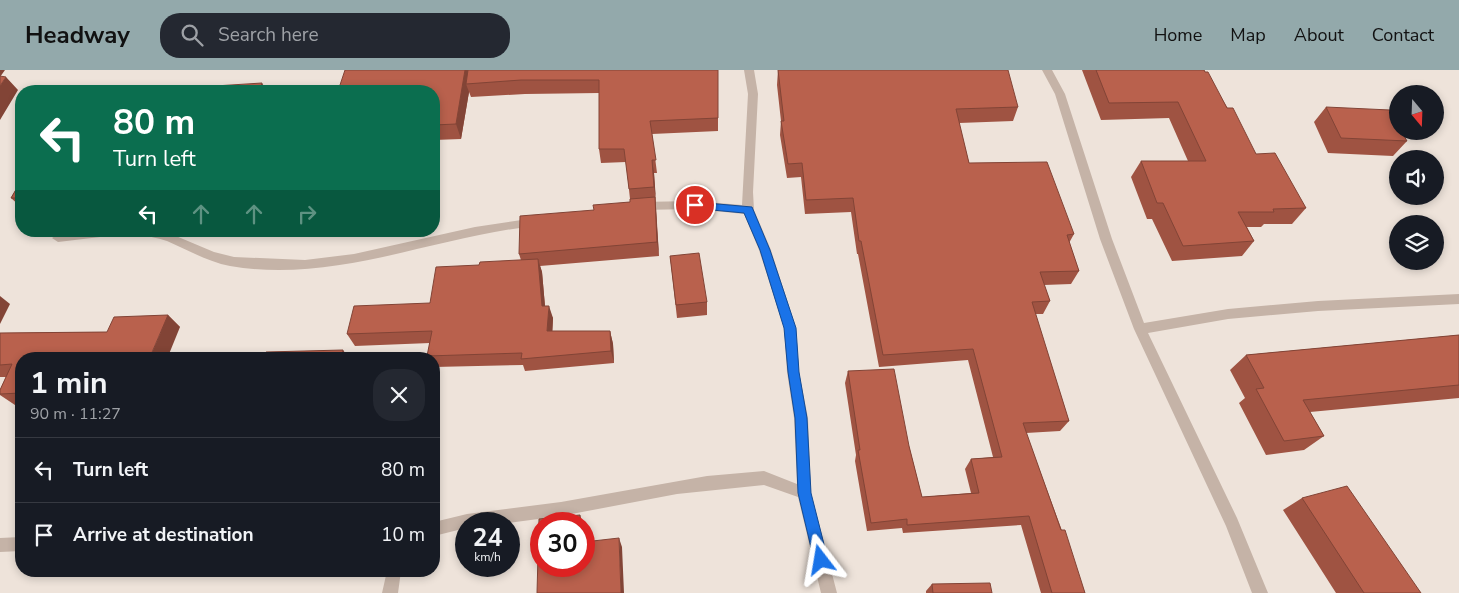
<!DOCTYPE html>
<html lang="en">
<head>
<meta charset="utf-8">
<style>
  :root { --surface:#171b24; --page:#242831; --text:#f1f3f6; --muted:#9ea1a6; --line:#363941; --accent:#93a9ab }
  body { margin:0; font-family:"Nunito Sans",sans-serif; background:var(--page); color:var(--text); height:100vh; display:flex; flex-direction:column; font-size:19px; white-space:nowrap }
  * { box-sizing:border-box; margin:0 }
  p { font-size:16px; color:var(--muted) }
  .icon { flex:none; width:28px; height:28px; fill:none; stroke:currentColor; stroke-width:2; stroke-linecap:round; stroke-linejoin:round }
  .map { position:relative; flex:1; overflow:hidden }
  .details { position:absolute; left:15px; top:282px; width:425px; height:225px; display:flex; flex-direction:column; background:var(--surface); border-radius:20px; box-shadow:0 2px 8px #0003 }
  .details>* { flex:none }
  .hud { position:absolute; left:15px; top:15px; width:425px; height:152px; border-radius:20px; box-shadow:0 2px 8px #0003; background:#0b6e4f; color:#fff; overflow:hidden }
  .needle { width:32px; rotate:161deg }
  .buttons { position:absolute; left:1389px; top:15px; display:grid; gap:10px }
  .buttons a { display:grid; place-items:center; width:55px; height:55px; border-radius:50%; background:var(--surface); box-shadow:0 2px 8px #0003; font-size:25px }
  .speed { position:absolute; left:455px; top:442px; display:flex; gap:10px; font-size:25px; font-weight:700; text-align:center }
  .speed>* { display:grid; place-content:center; width:65px; height:65px; border-radius:50%; background:var(--surface); box-shadow:0 2px 8px #0003; line-height:1 }
  .speed small { font-size:12px; font-weight:400 }
  .speed .limit { border:8px solid #d22; background:#fff; color:#111 }
  .pin { position:absolute; display:grid; place-items:center; width:42px; height:42px; color:#fff; margin:-21px; border:2px solid #fff; border-radius:50%; box-shadow:0 1px 5px #0007 }
  .me { position:absolute; width:55px; margin:-28px; rotate:346deg; stroke-linejoin:round; filter:drop-shadow(0 0 4px #0008) }
  .turn { display:flex; align-items:center; gap:18px; height:105px; padding:0 15px; font-size:22px }
  .turn .icon { width:65px; height:65px; stroke-width:2.5 }
  .turn b { display:block; font-size:35px; line-height:42px }
  .lanes { display:flex; align-items:center; height:48px; padding:0 15px; background:#0003; justify-content:center; gap:25px; direction:ltr }
  .lanes .off { opacity:.35 }
  .round { display:grid; place-items:center; flex:none; width:52px; height:52px; border-radius:20px; background:var(--page) }
  .head { display:flex; align-items:center; justify-content:space-between; height:85px; padding:0 15px }
  h1 { font-size:30px; font-weight:700; line-height:38px }
  ul { padding:0; list-style:none }
  li { display:flex; align-items:center; gap:15px; height:65px; padding:0 15px; border-top:1px solid var(--line) }
  li div { flex:1 }
  li b { display:block; font-size:19px }
  li em { font-style:normal }
  header { display:flex; align-items:center; gap:30px; box-sizing:border-box; height:70px; padding:0 25px; background:var(--accent); color:#111 }
  header strong { font-size:24px }
  nav { display:flex; gap:28px; margin-inline-start:auto; font-size:18px }
  .search { width:350px; height:45px; background:var(--page); display:flex; align-items:center; gap:12px; box-sizing:border-box; padding:0 18px; border-radius:20px; color:var(--muted); font-size:19px }
  .map>svg:first-child { display:block }
</style>
</head>
<body>
<header>
<strong>Headway</strong>
<div class="search"><svg class="icon" aria-label="search" viewBox="0 0 24 24"><circle cx="10" cy="10" r="6"/><path d="M15 15l6 6"/></svg>Search here</div>
<nav><a>Home</a><a>Map</a><a>About</a><a>Contact</a></nav>
</header>
<div class="map">
<svg width="1459" height="523" viewBox="0 0 1459 523">
  <rect width="100%" height="100%" fill="#eee3da"/>
  <g fill="none" stroke-linecap="round" stroke-linejoin="round">
    <!-- minor -->
    <path fill="#c5b3a7" fill-rule="evenodd" d="M744,0h10l4,24 -5,98 1,18 17,40 25,78 3,44 9,46 3,75 26,100h-16l-23,-96 -34,-12 -87,9 -116,22 -61,8h-34v4l-32,8v-14l33,-8 94,-12 146,-26 57,-5 33,13 -3,-66 -7,-46 -3,-44 -25,-78 -15,-36 -49,-5 -56,1 -6,-4 6,-4 56,-1 47,4 6,-111z
      M1042,0h10l13,24 47,145 32,84 84,-14 90,-8 141,-7v10l-141,7 -90,8 -80,14 89,185 31,75h-16l-26,-67 -92,-197 -34,-90 -45,-145z
      M535,148l6,4 -6,4c-102,11 -201,58 -305,40 -22,-4 -42,-16 -63,-25 -9,-3 -18,-4 -26,-7l-2,-3h25l50,21 20,5 71,3 49,-6 121,-27z
      M77,161h46l-6,4 -59,7 -6,-4 6,-4z
      M21,467v14l-21,1v-14z
      M387,501h14l-3,22h-16z"/>
  </g>
  <!-- wall -->
  <path fill="#9f5342" d="M345,0h373v61l-66,3 5,39h-3l5,83 -119,10 2,6 3,34 8,12 -1,13h58l3,13 1,19 -89,8 -2,-6 -89,2v-8h-5l-2,-3 3,-13 -75,3 -8,-12 83,-31 49,-38 42,-5 -2,-6 75,-44 36,-8v-3l-4,-37 -25,1 -2,-14v-56l-74,1 -54,3 -2,-5 -8,47 -27,1v-49z
    M778,0l240,37 -5,14 -54,2 10,40 105,71 -5,9 10,28 -8,13 -27,1 6,16 -7,13h-8l34,107 -9,10 -34,2 59,160h-44l-20,-68 -118,8 -1,-5 -35,3 -12,-70 1,-6 -11,-72 3,-12 61,75 13,51 49,-4 -6,-24 6,-10 22,-2 -25,-97 -89,7 -21,-113h-1l-6,-42 -46,2 -4,-37 -14,1 -7,-43 1,-14 -4,-36z
    M1082,0h122l52,84 50,54 -14,16h-28l-3,3h-14l7,14 -12,15 -70,5 -20,-42h-5l-16,-42 10,-16h47l-19,-43 -68,2z
    M1326,37l81,34 -14,15 -65,-3 -14,-31z
    M21,111v26l-10,-9z
    M670,186l37,46v13l-30,3z
    M168,245l12,12 -159,32v46h-6l-15,-10v-5l6,-13h-6v-44l107,-1z
    M1459,265v63l-149,14 14,24 -20,14 -38,5 -27,-52 6,-5 -15,-28 16,-15z
    M1302,428l119,95h-85l-53,-83z
    M932,514l60,9h-66v-2z"/>
  <!-- shaded-wall -->
  <path fill="#824436" d="M0,0h5l-5,7z
    M465,0h4l-3,14 3,8 -8,47 -5,-15z
    M6,7l12,13 -18,30v-34z
    M262,13l5,8h-8z
    M652,90l2,13 2,27 -2,-13z
    M655,127l1,15 3,44 -2,-14z
    M538,189l4,13 4,46 -4,-12z
    M0,226l10,8 -10,20z
    M549,236l4,12 -1,25 -5,-12z
    M168,245l12,12 -13,32h-16l-1,-2z
    M610,261l3,13 1,19 -3,-12z
    M343,280l5,7v2h-7z
    M580,445l3,9h-3z
    M619,468l3,9 2,46h-3z"/>
  <!-- building -->
  <path fill="#b9614d" stroke="#824436" d="M345,0h120l-9,54 -22,1v-34h-96z
    M468,0h250v48l-68,3 6,39h-4l2,27 -25,2 -5,-40h-25v-69h-78l-55,4z
    M778,0h230l10,37 -62,2 13,54 78,-1 27,72 -7,1 12,36 -39,1 10,29 -18,1 37,119 -46,2 38,107h4l20,63h-33l-23,-77 -122,9v-6l-36,4 -13,-73h2l-12,-79 46,-2 15,77 13,51 57,-4 -8,-34 31,-2 -29,-108 -90,6 -22,-114h-2l-6,-43 -47,2 -4,-37 -14,1 -7,-43h3z
    M1096,0h108l1,2h3l19,36h6l23,46 19,-1 31,55 -33,1 1,3h-36l16,29 -71,5 -20,-43h-6l-16,-42h65l-28,-59 -69,1z
    M0,6l6,1 -6,9z
    M262,13l-3,8h-122z
    M1326,37l64,3 8,14v7h3l6,10 -66,-3z
    M21,111v17h-10z
    M655,127l2,45 -138,12 1,-38 74,-6 -1,-5 37,-3v-3z
    M699,183l8,49 -31,3 -6,-49z
    M538,189l4,47h7l-2,25h63l1,20 -90,8 1,-6 -95,3 5,-25 -85,3 7,-28 76,-3 6,-36 43,-2 1,-3z
    M168,245l-18,42 11,-1 -1,3h-139v34l-21,1v-4l12,-26 -12,1v-32l107,-1 7,-15z
    M1459,265v50l-156,15 21,36 -40,5 -28,-52 8,-1 -18,-33z
    M343,280l-2,9h-77l2,-7z
    M1347,416l74,107h-57l-62,-95z
    M580,445v9h-39v42h43v-24l35,-4 2,55h-84l2,-74z
    M990,513l2,10h-59l-1,-9z"/>
  <!-- route -->
  <path fill="#1a73e8" stroke="#114b97" d="M695,132l57,5 18,43 26,78 3,44 8,46 4,75 17,67 -2,4 -5,2 -5,-2 -2,-4 -16,-67 -3,-75 -7,-46 -4,-44 -24,-78 -16,-37 -53,-5 -1,-3z"/>
</svg>
<div class="buttons">
<a><svg class="needle" viewBox="-14 -14 28 28"><path d="M0-13l5 13h-10z" fill="#e53935"/><path d="M0 13l5-13h-10z" fill="#9ea1a6"/></svg></a>
<a><svg class="icon" aria-label="sound" viewBox="0 0 24 24"><path d="M4 9h4l5-4v14l-5-4H4zM17 9q2 3 0 6"/></svg></a>
<a><svg class="icon" aria-label="layers" viewBox="0 0 24 24"><path d="M12 4l9 5-9 5-9-5zM3 14l9 5 9-5"/></svg></a>
</div>
<div class="speed"><div>24<small>km/h</small></div><div class="limit">30</div></div>
<div class="pin" style="left:695px;top:135px;background:#d93025"><svg class="icon" aria-label="arrive" viewBox="0 0 24 24"><path d="M6 21V4h12l-3 4 3 4H6"/></svg></div>
<svg class="me" style="left:821px;top:490px" viewBox="-20 -20 40 40"><path d="M0-17L14 15 0 8-14 15z" fill="#1a73e8" stroke="#fff" stroke-width="4"/></svg>
<div class="hud">
<div class="turn"><svg class="icon" aria-label="left" viewBox="0 0 24 24"><path d="M17 20v-9H6M10 6l-5 5 5 5"/></svg><div><b>80 m</b>Turn left</div></div>
<div class="lanes"><svg class="icon" aria-label="left" viewBox="0 0 24 24"><path d="M17 20v-9H6M10 6l-5 5 5 5"/></svg><svg class="icon off" aria-label="ahead" viewBox="0 0 24 24"><path d="M12 20V5M6 11l6-6 6 6"/></svg><svg class="icon off" aria-label="ahead" viewBox="0 0 24 24"><path d="M12 20V5M6 11l6-6 6 6"/></svg><svg class="icon off" aria-label="right" viewBox="0 0 24 24"><path d="M7 20v-9h11M14 6l5 5-5 5"/></svg></div>
</div>
<section class="details">
<div class="head"><div><h1>1 min</h1><p>90 m · 11:27</p></div><a class="round"><svg class="icon" aria-label="close" viewBox="0 0 24 24"><path d="M6 6l12 12M18 6L6 18"/></svg></a></div>
<ul>
<li><svg class="icon" aria-label="left" viewBox="0 0 24 24"><path d="M17 20v-9H6M10 6l-5 5 5 5"/></svg><div><b>Turn left</b></div><em>80 m</em></li>
<li><svg class="icon" aria-label="arrive" viewBox="0 0 24 24"><path d="M6 21V4h12l-3 4 3 4H6"/></svg><div><b>Arrive at destination</b></div><em>10 m</em></li>
</ul>
</section>
</div>
</body>
</html>
